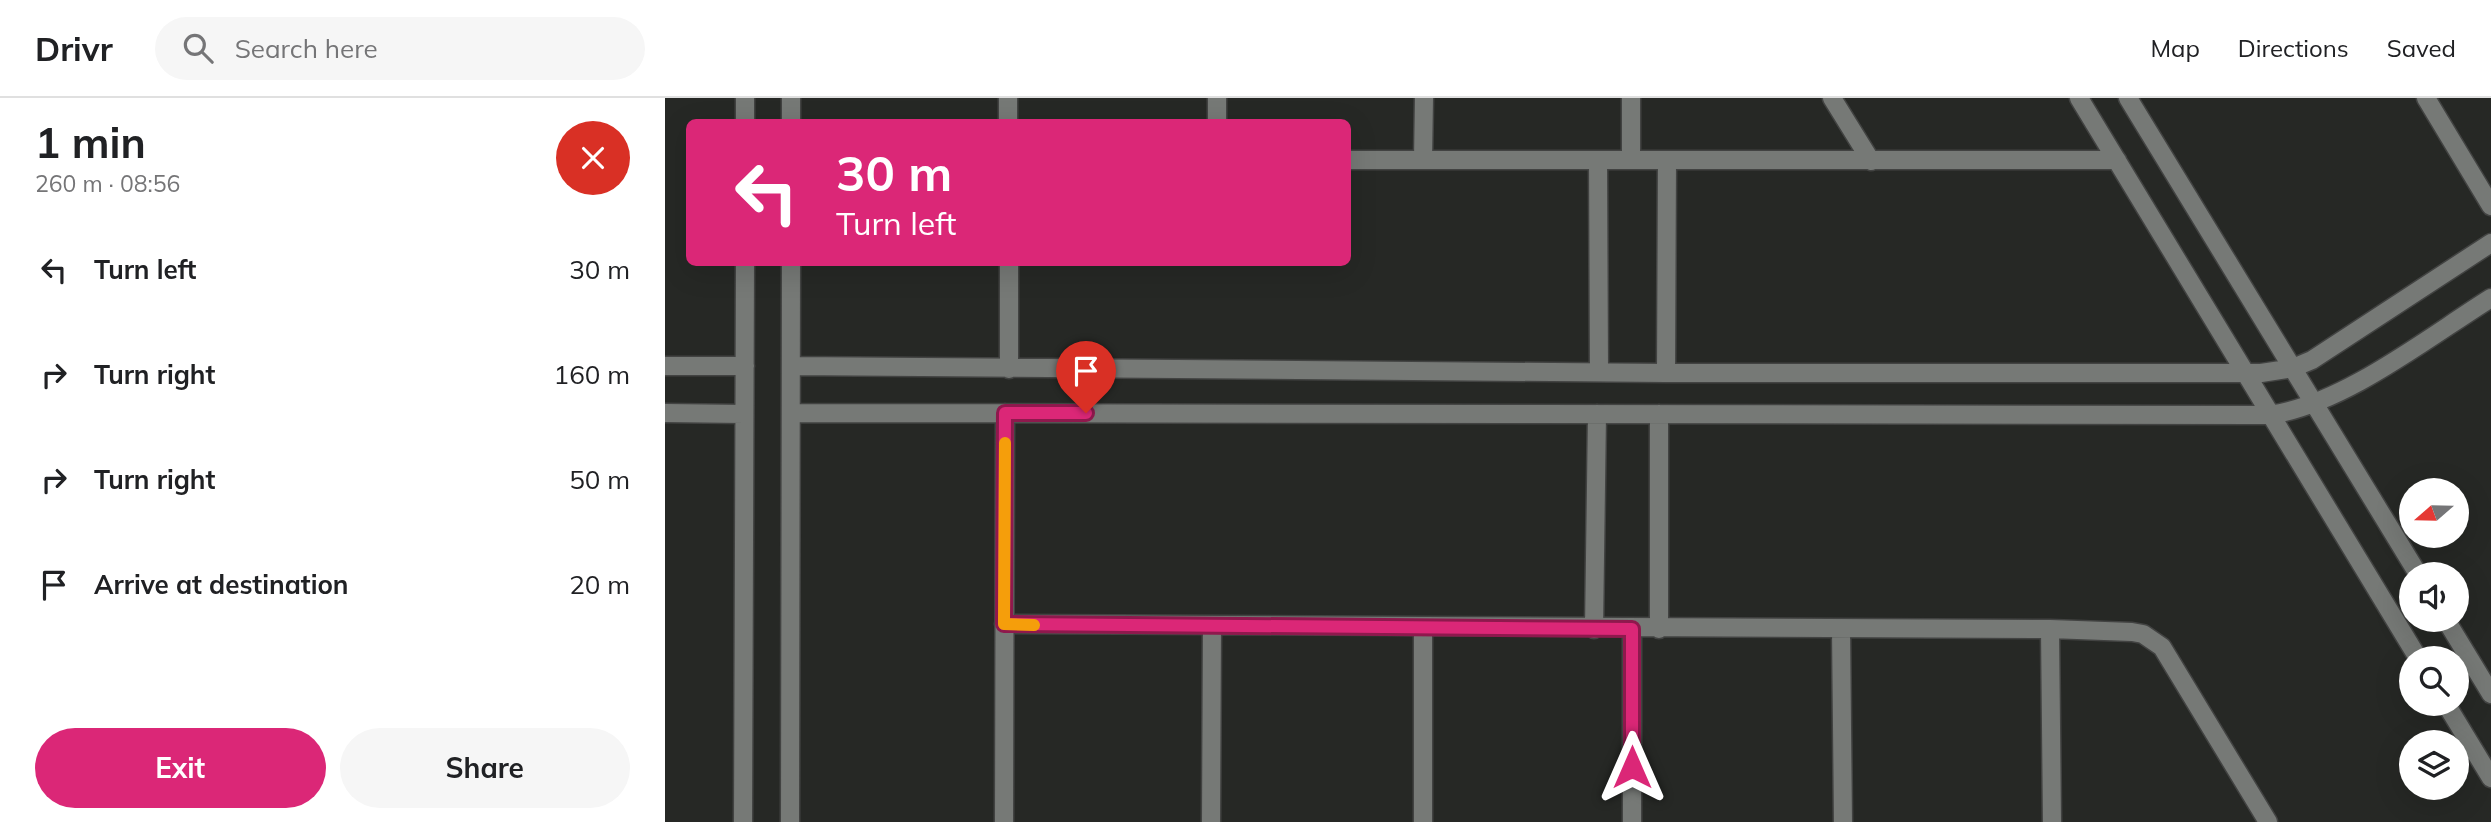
<!DOCTYPE html>
<html lang="en">
<head>
<meta charset="utf-8">
<style>
  :root { --surface:#fff; --page:#f6f6f6; --text:#202124; --muted:#757577; --line:#e0e0e0; --accent:#db2777 }
  body { margin:0; font-family:Mulish,sans-serif; background:var(--page); color:var(--text); height:100vh; display:flex; flex-direction:column; font-size:26px; white-space:nowrap }
  * { box-sizing:border-box; margin:0 }
  p { font-size:23px; color:var(--muted) }
  .icon { flex:none; width:38px; height:38px; fill:none; stroke:currentColor; stroke-width:2; stroke-linecap:round; stroke-linejoin:round }
  .map { position:relative; flex:1; overflow:hidden }
  .panel { display:flex; flex-direction:column; background:var(--surface); width:665px }
  .panel>* { flex:none }
  .banner { position:absolute; left:21px; top:21px; width:665px; height:147px; border-radius:10px; box-shadow:0 7px 28px #0002; background:#db2777; color:#fff; overflow:hidden }
  .needle { width:46px; rotate:250deg }
  .controls { position:absolute; left:1734px; top:380px; display:grid; gap:14px }
  .controls a { display:grid; place-items:center; width:70px; height:70px; border-radius:50%; background:var(--surface); box-shadow:0 7px 28px #0002; font-size:35px }
  .pin { position:absolute; display:grid; place-items:center; width:60px; height:60px; color:#fff; margin:-72px -30px; border-radius:50% 50% 50% 0; rotate:-45deg; box-shadow:0 0 7px #0007 }
  .pin .icon { rotate:45deg }
  .me { position:absolute; width:77px; margin:-38px; rotate:0deg; stroke-linejoin:round; filter:drop-shadow(0 0 5px #0008) }
  .turn { display:flex; align-items:center; gap:24px; height:147px; padding:0 35px; font-size:32px }
  .turn .icon { width:91px; height:91px; stroke-width:2.5 }
  .turn b { display:block; font-size:49px; line-height:60px }
  .round { display:grid; place-items:center; flex:none; width:74px; height:74px; border-radius:37px; background:var(--page) }
  .head { display:flex; align-items:center; justify-content:space-between; height:119px; padding:0 35px }
  h1 { font-size:42px; font-weight:700; line-height:52px }
  .primary-button { display:flex; gap:14px; margin-top:auto; padding:14px 35px }
  .primary-button a { flex:1; height:80px; border-radius:42px; background:var(--accent); color:#fff; font-size:28px; font-weight:700; line-height:80px; text-align:center }
  .primary-button a+a { background:var(--page); color:var(--text) }
  ul { padding:0; list-style:none }
  li { display:flex; align-items:center; gap:21px; height:105px; padding:0 35px }
  li div { flex:1 }
  li b { display:block; font-size:26px }
  li em { font-style:normal }
  header { display:flex; align-items:center; gap:42px; box-sizing:border-box; height:98px; padding:0 35px; background:var(--surface); border-bottom:2px solid var(--line) }
  header strong { font-size:33px }
  nav { display:flex; gap:38px; margin-inline-start:auto; font-size:24px }
  .search { width:490px; height:63px; background:var(--page); display:flex; align-items:center; gap:18px; box-sizing:border-box; padding:0 24px; border-radius:38px; color:var(--muted); font-size:26px }
  main { display:flex; flex:1; min-height:0 }
  .map>svg:first-child { display:block }
</style>
</head>
<body>
<header>
<strong>Drivr</strong>
<div class="search"><svg class="icon" aria-label="search" viewBox="0 0 24 24"><circle cx="10" cy="10" r="6"/><path d="M15 15l6 6"/></svg>Search here</div>
<nav><a>Map</a><a>Directions</a><a>Saved</a></nav>
</header>
<main>
<section class="panel">
<div class="head"><div><h1>1 min</h1><p>260 m · 08:56</p></div><a class="round" style="background:#d93025;color:#fff"><svg class="icon" aria-label="close" viewBox="0 0 24 24"><path d="M6 6l12 12M18 6L6 18"/></svg></a></div>
<ul>
<li><svg class="icon" aria-label="left" viewBox="0 0 24 24"><path d="M17 20v-9H6M10 6l-5 5 5 5"/></svg><div><b>Turn left</b></div><em>30 m</em></li>
<li><svg class="icon" aria-label="right" viewBox="0 0 24 24"><path d="M7 20v-9h11M14 6l5 5-5 5"/></svg><div><b>Turn right</b></div><em>160 m</em></li>
<li><svg class="icon" aria-label="right" viewBox="0 0 24 24"><path d="M7 20v-9h11M14 6l5 5-5 5"/></svg><div><b>Turn right</b></div><em>50 m</em></li>
<li><svg class="icon" aria-label="arrive" viewBox="0 0 24 24"><path d="M6 21V4h12l-3 4 3 4H6"/></svg><div><b>Arrive at destination</b></div><em>20 m</em></li>
</ul>
<div class="primary-button"><a>Exit</a><a>Share</a></div>
</section>
<div class="map">
<svg width="1826" height="724" viewBox="0 0 1826 724">
  <rect width="100%" height="100%" fill="#262825"/>
  <g fill="none" stroke-linecap="round" stroke-linejoin="round">
    <defs>
      <path id="minor" d="M126,0v24
        M343,0v24
        M552,0v24
        M1167,0l39,63
        M1414,0l339,560
        M1463,0l290,476
        M1761,0l65,108
        M80,24v-24
        M966,61v-61
        M682,62h770
        M758,62l1,-62
        M933,62l1,211
        M344,164v107
        M0,268h80
        M127,268l874,7h595l32,-5 19,-8 179,-117
        M1001,275l1,-213
        M0,315l79,1
        M126,315l1479,2c74,-11 157,-77 221,-117
        M1781,522l45,74
        M339,526l1046,5 82,3 11,2 19,13 106,175
        M758,530v194
        M929,531l3,-215
        M967,531v193
        M994,531v-215
        M1176,531l2,193
        M1385,531l2,193
        M1781,606l45,74
        M78,724l2,-560
        M125,724l1,-560
        M339,724l1,-409
        M546,724l1,-196"/>
    </defs>
    <!-- minor casing -->
    <use href="#minor" stroke="#424342" stroke-width="21"/>
    <!-- minor -->
    <use href="#minor" stroke="#767976" stroke-width="18"/>
  </g>
  <g fill="none" stroke-linecap="round" stroke-linejoin="round">
    <defs>
      <path id="route" d="M421,315h-81l-1,211 628,5v138"/>
    </defs>
    <!-- route casing -->
    <use href="#route" stroke="#8e194d" stroke-width="18"/>
    <!-- route -->
    <use href="#route" stroke="#db2777" stroke-width="12"/>
    <!-- slow -->
    <path stroke="#f59e0b" stroke-width="12" d="M340,345l-1,181 30,1"/>
  </g>
</svg>
<div class="controls">
<a><svg class="needle" viewBox="-14 -14 28 28"><path d="M0-13l5 13h-10z" fill="#e53935"/><path d="M0 13l5-13h-10z" fill="#757577"/></svg></a>
<a><svg class="icon" aria-label="sound" viewBox="0 0 24 24"><path d="M4 9h4l5-4v14l-5-4H4zM17 9q2 3 0 6"/></svg></a>
<a><svg class="icon" aria-label="search" viewBox="0 0 24 24"><circle cx="10" cy="10" r="6"/><path d="M15 15l6 6"/></svg></a>
<a><svg class="icon" aria-label="layers" viewBox="0 0 24 24"><path d="M12 4l9 5-9 5-9-5zM3 14l9 5 9-5"/></svg></a>
</div>
<div class="pin" style="left:421px;top:315px;background:#d93025"><svg class="icon" aria-label="arrive" viewBox="0 0 24 24"><path d="M6 21V4h12l-3 4 3 4H6"/></svg></div>
<svg class="me" style="left:967px;top:669px" viewBox="-20 -20 40 40"><path d="M0-17L14 15 0 8-14 15z" fill="#db2777" stroke="#fff" stroke-width="4"/></svg>
<div class="banner">
<div class="turn"><svg class="icon" aria-label="left" viewBox="0 0 24 24"><path d="M17 20v-9H6M10 6l-5 5 5 5"/></svg><div><b>30 m</b>Turn left</div></div>
</div>
</div>
</main>
</body>
</html>
